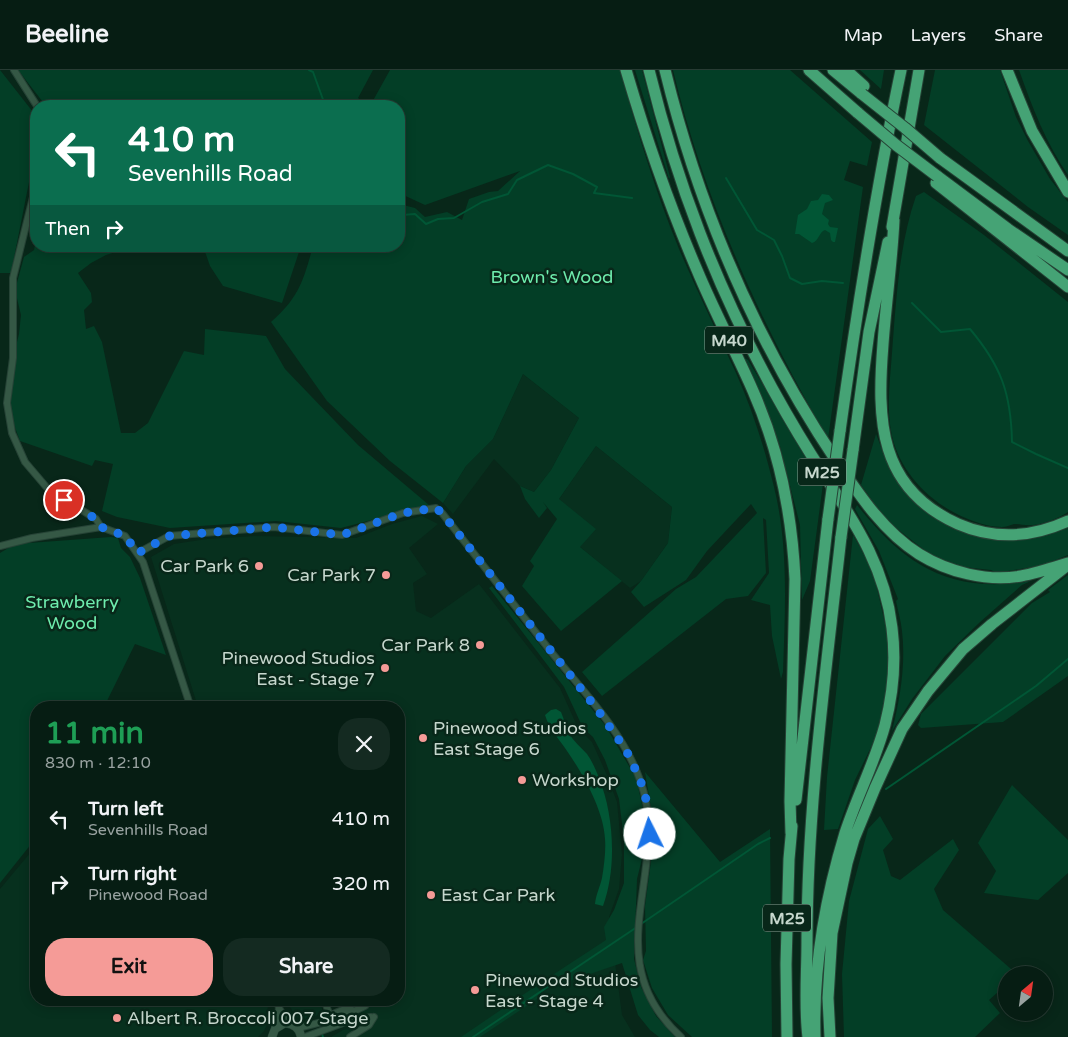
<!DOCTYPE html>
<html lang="en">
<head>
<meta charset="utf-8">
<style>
  :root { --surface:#061d13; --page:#142a21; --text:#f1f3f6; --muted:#98a2a0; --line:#273b33; --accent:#f59b97 }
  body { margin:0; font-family:"Varela Round",sans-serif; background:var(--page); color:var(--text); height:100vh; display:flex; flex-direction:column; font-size:19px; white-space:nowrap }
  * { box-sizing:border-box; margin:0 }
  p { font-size:16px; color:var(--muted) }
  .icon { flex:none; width:28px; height:28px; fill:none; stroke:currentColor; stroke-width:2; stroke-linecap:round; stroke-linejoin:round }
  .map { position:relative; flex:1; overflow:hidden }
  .details { position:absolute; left:30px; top:631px; width:375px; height:305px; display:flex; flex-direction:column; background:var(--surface); border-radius:20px; box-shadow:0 2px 12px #0003,0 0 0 1px var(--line) }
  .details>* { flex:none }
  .hud { position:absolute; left:30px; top:30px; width:375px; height:152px; border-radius:20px; box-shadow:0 2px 12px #0003,0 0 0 1px var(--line); background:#0b6e4f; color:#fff; overflow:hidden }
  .needle { width:32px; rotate:29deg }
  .controls { position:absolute; left:998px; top:896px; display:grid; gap:10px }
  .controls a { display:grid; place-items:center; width:55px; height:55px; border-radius:50%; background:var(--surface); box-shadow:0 2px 12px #0003,0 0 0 1px var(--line); font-size:25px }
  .pin { position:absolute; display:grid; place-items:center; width:42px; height:42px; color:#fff; margin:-21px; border:2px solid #fff; border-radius:50%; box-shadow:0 1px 5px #0007 }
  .me { position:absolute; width:55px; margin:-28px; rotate:356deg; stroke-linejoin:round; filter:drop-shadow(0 0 4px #0008) }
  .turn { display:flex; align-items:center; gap:18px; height:105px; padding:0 15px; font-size:22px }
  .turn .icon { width:65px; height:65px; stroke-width:2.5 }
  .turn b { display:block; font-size:35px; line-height:42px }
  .then { display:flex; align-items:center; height:48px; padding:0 15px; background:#0003; gap:10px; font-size:19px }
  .round { display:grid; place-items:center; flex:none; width:52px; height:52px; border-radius:20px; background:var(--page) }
  .summary { display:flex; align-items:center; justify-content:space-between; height:85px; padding:0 15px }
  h1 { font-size:30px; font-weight:700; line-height:38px; color:#1e9e55 }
  .cta { display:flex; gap:10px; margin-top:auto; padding:10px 15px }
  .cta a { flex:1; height:58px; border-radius:20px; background:var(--accent); color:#111; font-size:20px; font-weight:700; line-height:58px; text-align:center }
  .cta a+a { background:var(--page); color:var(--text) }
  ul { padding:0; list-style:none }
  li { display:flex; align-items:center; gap:15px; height:65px; padding:0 15px }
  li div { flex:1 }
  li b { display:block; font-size:19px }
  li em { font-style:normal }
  header { display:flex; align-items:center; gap:30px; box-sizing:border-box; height:70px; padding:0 25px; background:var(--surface); border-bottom:1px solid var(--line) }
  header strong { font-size:24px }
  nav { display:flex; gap:28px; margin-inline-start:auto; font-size:18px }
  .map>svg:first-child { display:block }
</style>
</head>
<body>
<header>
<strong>Beeline</strong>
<nav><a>Map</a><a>Layers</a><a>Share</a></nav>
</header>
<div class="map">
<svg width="1068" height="967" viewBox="0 0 1068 967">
  <rect width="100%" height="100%" fill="#082719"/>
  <!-- built -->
  <path fill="#07301e" d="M523,304l56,44 -28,52 -17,22 -14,-6 -26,-27 -41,55 -10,-11 23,-37 27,-27z
    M596,376l76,61 -4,36 -27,38 -11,7 -50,-41 -21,-48z
    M422,446l16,8 -29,24 18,26 -14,9 3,28 15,7 48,-34 81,104 18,40 14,14 14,31 11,29 5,52 -3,35 -10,28 13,98 13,22h-304l12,-7 11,-2 -5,-24 -3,-4h53v-292l-201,-1 -47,-150 23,-13 33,-5 48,-3 101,2 36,-14z
    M36,776v154h230l2,9 3,4 -2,7 -5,11 -6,6h-258v-148z
    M286,930h34l3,13 -13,5 -7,1 -7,-2z"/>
  <!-- green -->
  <path fill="#033e26" d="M0,0l33,42 3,12v23l-25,126h-11z
    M18,0h355l-15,28 7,5 -2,3h-317z
    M390,0h230c17,60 35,121 59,179 18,42 38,83 57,124 16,36 29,76 38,114 15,60 11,124 9,185l-2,7 -9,-43 -2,-31 -19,-5 18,-27 -3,-53 -3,-2 3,55 -18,23 -22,3 -124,97 -20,-24 94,-83 20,-12 61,-64 -6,-9 -44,47 -21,29 -42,27 -13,-15 10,-11 27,-38 4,-36 -76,-61 -37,53 37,30 -16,18 42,34 -61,50 -39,-45 12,-20 -4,-5 27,-42 -14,-17 4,6 -8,10 -14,-19 -5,-13 14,6 17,-22 28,-52 -56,-44 -30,65 -27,27 -23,37 -53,-42 -63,-60 -56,-79c28,-25 32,-40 42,-76h86v-42l16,4 10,9 22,-5 15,8 7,-21 20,-7 9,-1 22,-20 -95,34 -26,-12v-87h-29z
    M635,0h7l28,107 -1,2z
    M673,0h117l82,72 -5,24 -17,-5 -6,19 19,7 -35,252c-67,-115 -124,-239 -155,-369z
    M860,0h24l-3,19z
    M935,0h65l16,47 12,24 22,38 18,23v33l-40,-28 -104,-82z
    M1019,0h49v105c-22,-32 -36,-68 -49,-105z
    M924,122l60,43 84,67v210c-9,6 -24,12 -35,13 -7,1 -13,-1 -19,-1 -4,1 -8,3 -12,3 -9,0 -21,-3 -29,-6 -37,-13 -72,-45 -81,-85 -6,-27 -2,-55 0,-83 4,-52 7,-108 24,-157z
    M36,170v6h98l-28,9 -15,8 -13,10 13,20 1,9 -8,8 2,19 8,-3 8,16 19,91h14l13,-10 36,-72 20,4 1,-26 61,7 19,33 73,76 71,60 -88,23 -65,-7 -106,7 -53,-11 -15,-6 11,-47 -18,-4 -3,6 -72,-25 -10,-27 5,-64 4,-16 2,-19 -6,-25 9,-33 10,-7z
    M203,176h98l-19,57 -59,-17 -13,-20z
    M743,287l5,3 75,124 -13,97 -8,19 -2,-75 -20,-79 -12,-34z
    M876,364c4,10 8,22 13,32 22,44 73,77 123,74 16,-1 40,-10 56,-14v29l-25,10 -46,8 -6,-3 -28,-3 -31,-11 -45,-35 -26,-36z
    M857,435c49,62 94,89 174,76l-9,4 -43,38 -34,33 -33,43 -20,32c8,-32 14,-67 10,-100 -1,-10 -4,-20 -6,-30l2,-2 -19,-48 -24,-42z
    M853,465l17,29 6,20 13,57 -2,49 -4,23 -8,26 -20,41 -17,49 -14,1 3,-53z
    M111,467l7,1 3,10 9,9 10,21 26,77 -31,-11 -31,63 -68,1v130l-36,45v-330l15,-9z
    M1068,505v101l-65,46 -82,6 -3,-3 3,-11 111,-111 18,-11 -2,-2z
    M492,516l113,139 31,53 8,35 3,25 -10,41 -3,80 7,28 15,29 19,21h-16l-9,-7 -12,-15 -16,-52 -64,22 -7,-9 55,-36 -2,-13 10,-17 10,-27v-43l-5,-41 -14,-39 -12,-23 -10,-9 -19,-41 -75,-99z
    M645,702l75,90 50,-33 2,208h-80l-24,-22 -16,-27 -9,-28 3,-9 -1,-45 10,-74z
    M1012,715l56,55v33l-30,27 -54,-7 12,-22 -18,-28z
    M880,746l13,23 -10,11 8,26 9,4 53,-41 6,11 -25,39 9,21 75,65h-12v10l-17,15 11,13 -25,24h-131l-2,-63 7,-73 19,-72z
    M536,916l7,9 -63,42h-19z"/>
  <!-- water -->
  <path fill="#015635" d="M822,124l7,1 4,5 -8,3 -3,11 7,6 -1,4 2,3 8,1 -3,14h-2l-2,-2 -1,-7 -5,-3c-6,2 -6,11 -13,13l-13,-9h-4l3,-19 9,-6 4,-8 7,-1z
    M556,639l5,3c3,7 5,15 8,21 4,8 12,14 18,21 5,7 9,16 12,24 15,37 18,90 4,128l-8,-2c1,-10 5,-17 7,-26 2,-12 4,-27 3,-39 -1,-28 -22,-65 -38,-88 -8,-12 -18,-22 -22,-36l6,-5z"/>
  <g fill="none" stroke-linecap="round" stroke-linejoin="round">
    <!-- stream -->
    <path stroke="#015635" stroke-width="2" d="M309,0l4,2 12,33 -1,1
      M726,108l31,52 17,10 8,16 8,22 12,6 20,-3 21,2
      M399,144l3,1 13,-1 11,10 12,-5 16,-1 28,-16 26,-8 9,-14 31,-15 25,9 24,13 -3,6 38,5
      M912,233l29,29 29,-3c31,37 41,64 42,113l24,12 32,14
      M886,719l150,-103 32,-27
      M641,854l117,-80 12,-6
      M322,964l1,3
      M473,967l164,-110"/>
    <defs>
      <path id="minor" d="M14,0l23,36
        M36,115l-23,93v80l-6,45 5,30 13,29 23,27 48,30 5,8
        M0,476l32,-8 69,-11 24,9 18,26 48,146
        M138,483l31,-17 105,-9 68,8 61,-22 33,-5 6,5c37,47 73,93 110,140 32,39 71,79 88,127 33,90 -47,177 41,257
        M277,930l2,8 10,16
        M343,930l4,9
        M330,946l-5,-14 5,-2
        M326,949c11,-10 22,-7 31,-19
        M298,958c22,-5 46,-11 67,-22
        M275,959l4,-21
        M305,967l46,-17 20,-3
        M350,967l19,-12 5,-8"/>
      <path id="tertiary" d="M272,967l3,-8 10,-6c9,1 15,5 16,14"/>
      <path id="motorway" d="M626,0c20,68 43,135 71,200 17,41 38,80 56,121 26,59 39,123 42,188l-5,222 1,32
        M649,0c28,114 67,215 123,318 16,29 33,58 51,85 32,50 62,94 69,155 4,32 1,66 -7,97 -10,37 -28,71 -40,108 -20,66 -32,134 -30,204
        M665,0c34,139 92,273 172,392 23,34 47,70 82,92 29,18 68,28 102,22 16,-3 31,-8 47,-13
        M809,0l49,43
        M833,0l29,24
        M846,0l18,16
        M1007,0l25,61 36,61
        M940,88l128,93
        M937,106l71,53 60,41
        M936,113l132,104
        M894,150c-2,41 -8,83 -11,124 -6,76 -5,144 75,180 37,16 75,13 110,-3
        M892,157l27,-157
        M840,361c17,-121 36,-242 61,-361
        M853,380l16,-118 19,-90
        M796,730l32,-281
        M787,967l-1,-73 3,-105 3,-33
        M808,967c-4,-31 -1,-63 -1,-95 0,-135 19,-270 34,-405
        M830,967l-2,-39 4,-65 15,-70 7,-24 21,-51 27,-59 26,-38 35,-42 29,-25 73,-57"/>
    </defs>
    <!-- minor casing -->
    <use href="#minor" stroke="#264336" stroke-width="8"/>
    <!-- tertiary casing -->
    <use href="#tertiary" stroke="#264336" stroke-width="9"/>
    <!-- motorway casing -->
    <use href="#motorway" stroke="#264336" stroke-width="13"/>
    <!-- minor -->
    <use href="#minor" stroke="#355845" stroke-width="6"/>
    <!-- tertiary -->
    <use href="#tertiary" stroke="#355845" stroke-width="8"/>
    <!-- motorway -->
    <use href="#motorway" stroke="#45a375" stroke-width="11"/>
    <defs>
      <path id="motorway-bridge" d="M862,24l43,34 35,30
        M858,43l38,32 41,31
        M828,449l12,-88
        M841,467l12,-87"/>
    </defs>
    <!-- motorway-bridge casing -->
    <use href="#motorway-bridge" stroke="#264336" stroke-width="13" stroke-linecap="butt"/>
    <!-- motorway-bridge -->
    <use href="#motorway-bridge" stroke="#45a375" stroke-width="11"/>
  </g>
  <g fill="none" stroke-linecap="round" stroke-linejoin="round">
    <!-- route -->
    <path stroke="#1a73e8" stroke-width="9" stroke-dasharray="0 16.2" d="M64,430l32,19 5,8 24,9 13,17 31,-17 105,-9 68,8 61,-22 33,-5 6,5 155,196 29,41 14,29 8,27 2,28"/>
  </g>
  <!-- markers -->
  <g fill="#f59b97" stroke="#082719" stroke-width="2">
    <circle cx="259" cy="496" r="5"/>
    <circle cx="386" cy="505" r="5"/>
    <circle cx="480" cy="575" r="5"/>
    <circle cx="385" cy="598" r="5"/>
    <circle cx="423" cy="668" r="5"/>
    <circle cx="522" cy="710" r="5"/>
    <circle cx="431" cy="825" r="5"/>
    <circle cx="475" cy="920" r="5"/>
    <circle cx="117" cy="948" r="5"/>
  </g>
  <g text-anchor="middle" stroke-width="5" stroke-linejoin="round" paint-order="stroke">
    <!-- shield labels -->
    <g fill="#082719" stroke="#8da297" stroke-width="1">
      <rect x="705" y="256.5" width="48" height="27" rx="4"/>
      <rect x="798" y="388.5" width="48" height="27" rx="4"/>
      <rect x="763" y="834.5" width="48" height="27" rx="4"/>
    </g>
    <g font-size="16" font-weight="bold" fill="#c6d7cd">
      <text x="729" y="276">M40</text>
      <text x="822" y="408">M25</text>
      <text x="787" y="854">M25</text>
    </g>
    <!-- park labels -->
    <g font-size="18" fill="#6eecad" stroke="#082719">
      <text x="552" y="213">Brown's Wood</text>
      <text x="72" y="538">Strawberry<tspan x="72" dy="21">Wood</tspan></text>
    </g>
    <!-- poi labels -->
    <g font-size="18" fill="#c6d7cd" stroke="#082719" text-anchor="start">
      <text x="249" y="502" text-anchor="end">Car Park 6</text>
      <text x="376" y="511" text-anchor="end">Car Park 7</text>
      <text x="470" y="581" text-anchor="end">Car Park 8</text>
      <text x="375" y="594" text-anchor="end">Pinewood Studios<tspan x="375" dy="21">East - Stage 7</tspan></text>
      <text x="433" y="664">Pinewood Studios<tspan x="433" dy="21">East Stage 6</tspan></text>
      <text x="532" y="716">Workshop</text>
      <text x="441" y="831">East Car Park</text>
      <text x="485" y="916">Pinewood Studios<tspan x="485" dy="21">East - Stage 4</tspan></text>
      <text x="127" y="954">Albert R. Broccoli 007 Stage</text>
    </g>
  </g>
</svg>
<div class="controls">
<a><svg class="needle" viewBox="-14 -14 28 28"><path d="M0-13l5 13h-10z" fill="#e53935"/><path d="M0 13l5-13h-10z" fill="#98a2a0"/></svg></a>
</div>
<div class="pin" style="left:64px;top:430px;background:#d93025"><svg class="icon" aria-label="arrive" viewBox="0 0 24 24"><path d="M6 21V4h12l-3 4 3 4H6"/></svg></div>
<svg class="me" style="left:650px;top:764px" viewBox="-20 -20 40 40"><circle r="19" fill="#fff"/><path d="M0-13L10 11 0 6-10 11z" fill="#1a73e8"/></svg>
<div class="hud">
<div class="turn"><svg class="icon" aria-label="left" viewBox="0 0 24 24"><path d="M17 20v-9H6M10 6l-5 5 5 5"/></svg><div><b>410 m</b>Sevenhills Road</div></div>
<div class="then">Then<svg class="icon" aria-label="right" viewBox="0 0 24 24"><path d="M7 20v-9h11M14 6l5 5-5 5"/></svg></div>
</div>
<section class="details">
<div class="summary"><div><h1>11 min</h1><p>830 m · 12:10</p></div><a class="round"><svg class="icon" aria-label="close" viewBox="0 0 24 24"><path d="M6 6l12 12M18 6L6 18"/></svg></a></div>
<ul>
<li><svg class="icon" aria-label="left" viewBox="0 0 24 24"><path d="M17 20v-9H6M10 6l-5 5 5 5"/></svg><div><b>Turn left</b><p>Sevenhills Road</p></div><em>410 m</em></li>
<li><svg class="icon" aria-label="right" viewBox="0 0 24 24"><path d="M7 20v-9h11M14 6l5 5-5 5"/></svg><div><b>Turn right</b><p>Pinewood Road</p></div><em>320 m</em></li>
</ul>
<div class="cta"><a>Exit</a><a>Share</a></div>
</section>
</div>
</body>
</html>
